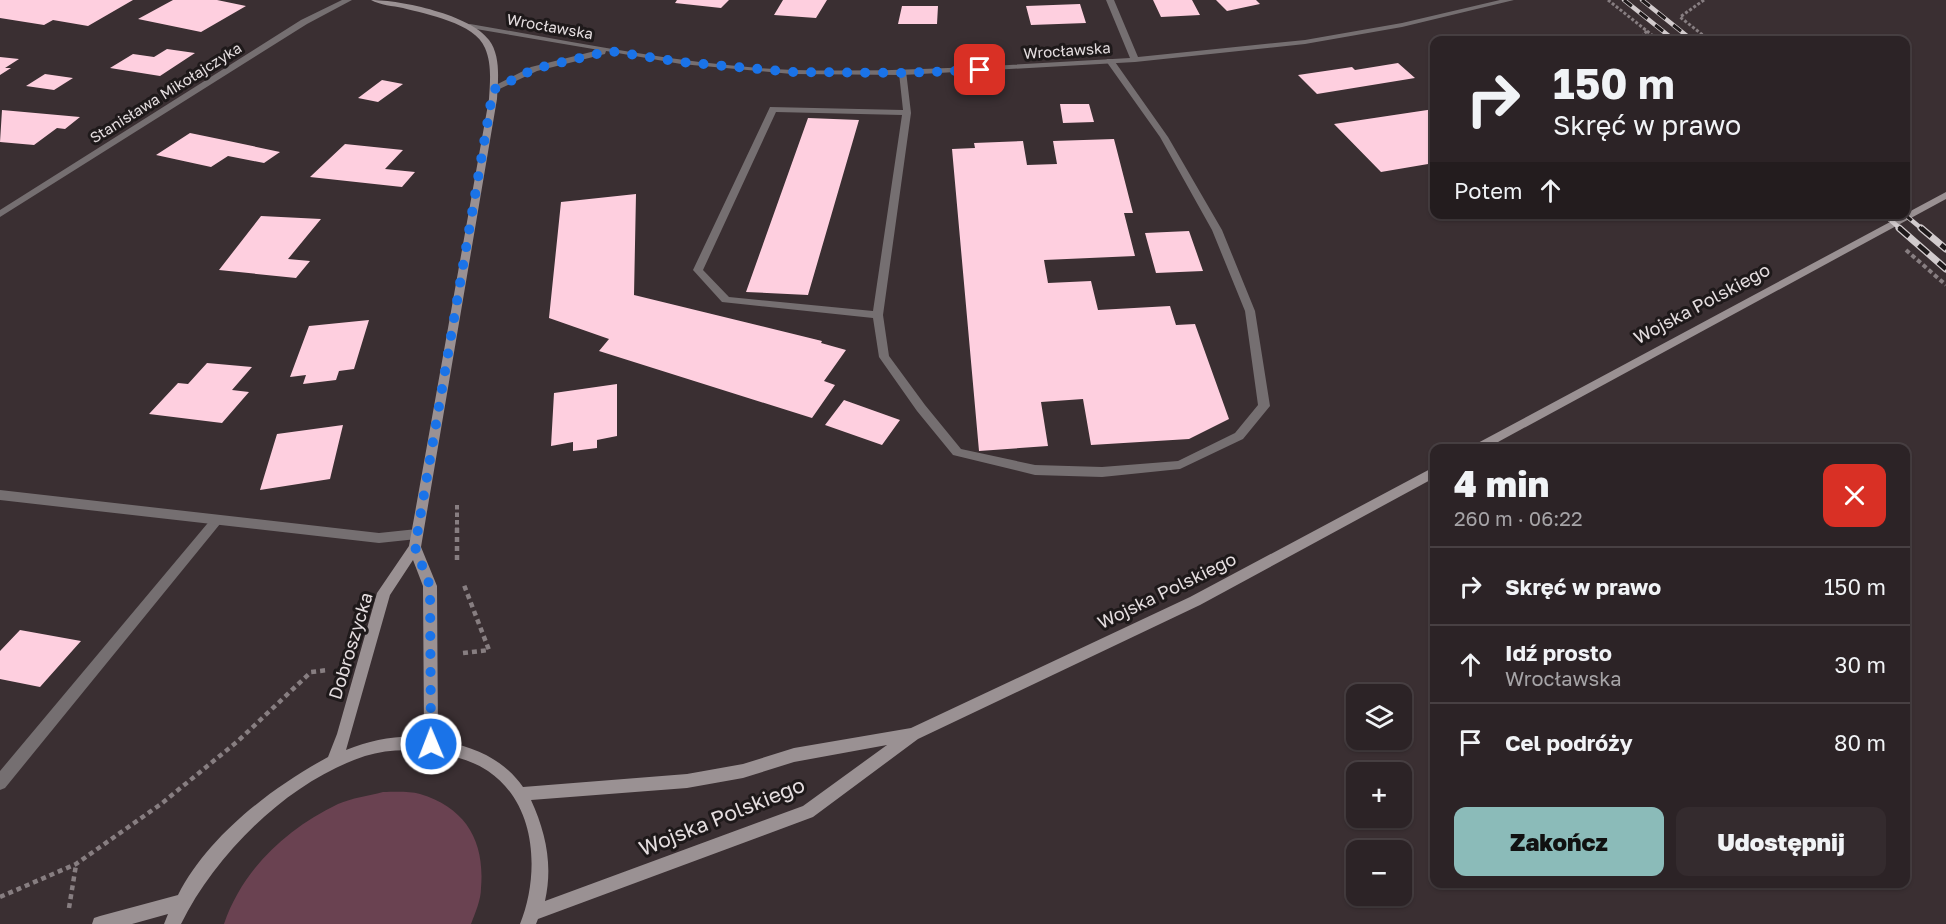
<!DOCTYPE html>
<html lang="pl">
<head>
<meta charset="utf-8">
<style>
  :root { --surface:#2c2326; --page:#342b2e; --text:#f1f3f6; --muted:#a6a4a7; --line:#484043; --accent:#8bbbb9 }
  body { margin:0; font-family:"Golos Text",sans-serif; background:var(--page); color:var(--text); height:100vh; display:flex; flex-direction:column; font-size:22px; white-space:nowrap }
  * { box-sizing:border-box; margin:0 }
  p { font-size:20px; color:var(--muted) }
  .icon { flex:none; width:33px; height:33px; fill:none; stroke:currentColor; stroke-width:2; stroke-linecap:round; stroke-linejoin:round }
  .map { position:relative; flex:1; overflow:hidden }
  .side { position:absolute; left:1430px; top:444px; width:480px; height:444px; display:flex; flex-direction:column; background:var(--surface); border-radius:12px; box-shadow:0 2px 4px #0004,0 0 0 2px var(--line) }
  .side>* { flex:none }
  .top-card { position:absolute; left:1430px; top:36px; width:480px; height:183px; border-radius:12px; box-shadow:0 2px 4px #0004,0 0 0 2px var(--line); background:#2c2326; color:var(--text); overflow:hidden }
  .tools { position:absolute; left:1346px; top:684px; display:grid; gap:12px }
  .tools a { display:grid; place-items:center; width:66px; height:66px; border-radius:12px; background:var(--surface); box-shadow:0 2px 4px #0004,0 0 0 2px var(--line); font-size:30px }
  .pin { position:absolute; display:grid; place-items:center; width:51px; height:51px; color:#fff; margin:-26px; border-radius:12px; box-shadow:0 3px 9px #0006 }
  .me { position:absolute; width:66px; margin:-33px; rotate:359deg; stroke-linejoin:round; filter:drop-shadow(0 0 4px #0008) }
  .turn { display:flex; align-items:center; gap:21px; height:126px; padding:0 24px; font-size:27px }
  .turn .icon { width:78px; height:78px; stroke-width:2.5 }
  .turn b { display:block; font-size:42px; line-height:51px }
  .then { display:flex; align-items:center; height:57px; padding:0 24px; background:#0003; gap:12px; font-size:22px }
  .round { display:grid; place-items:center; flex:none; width:63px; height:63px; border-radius:12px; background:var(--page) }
  .overview { display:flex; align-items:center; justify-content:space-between; height:102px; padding:0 24px }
  h1 { font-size:36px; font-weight:800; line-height:45px }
  .button { display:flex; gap:12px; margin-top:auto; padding:12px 24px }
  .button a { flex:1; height:69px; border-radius:12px; background:var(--accent); color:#111; font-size:24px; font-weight:800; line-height:69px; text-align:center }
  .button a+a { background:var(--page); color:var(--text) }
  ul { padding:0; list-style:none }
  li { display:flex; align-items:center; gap:18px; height:78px; padding:0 24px; border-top:2px solid var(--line) }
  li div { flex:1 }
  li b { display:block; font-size:22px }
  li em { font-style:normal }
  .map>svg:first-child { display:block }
</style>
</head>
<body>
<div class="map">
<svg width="1946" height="924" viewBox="0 0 1946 924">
  <rect width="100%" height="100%" fill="#3a2f32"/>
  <!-- green -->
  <path fill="#6a4251" d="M383,792c11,0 26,-1 37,2 46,14 65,47 61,94 0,12 -6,25 -10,36h-247c19,-55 62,-95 114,-120 14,-6 30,-8 45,-12z"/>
  <!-- building -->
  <path fill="#fecfdf" d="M0,0h133l-45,26 -35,-6 -9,5 -44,-7z
    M173,0h44l29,6 -45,26 -63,-13z
    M677,0h52l-8,8 -46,-5z
    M783,0h44l-11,18 -42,-3z
    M1153,0h39l8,15 -39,2z
    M1216,0h40l4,4 -33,7z
    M1080,4l6,19 -55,2 -5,-19z
    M902,6h36l-1,18h-39z
    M167,49l28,4 -35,23 -50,-8 23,-14 21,3z
    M0,57l19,2 -14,9h6l-11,7z
    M1398,63l17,15 -98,16 -19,-19 54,-8 3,3z
    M45,74l28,4 -19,12 -28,-4z
    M382,80l21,4 -25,18 -20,-4z
    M1060,104h29l5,18 -31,1z
    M1434,109v54l-53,9 -47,-48z
    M2,110l78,7 -15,12 -8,-1 -23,17 -34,-3z
    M808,118l51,2 -51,175 -62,-3z
    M190,133l34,7 56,12 -16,11 -36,-7 -17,11 -55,-12z
    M1114,139l19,74h-9l11,43 -91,4 4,23 43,-2 7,29 72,-4 6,19 19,-1 34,95 -40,20 -98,6 -8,-46 -42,3 7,44 -69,5 -27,-302 23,-1 -1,-5 49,-2 4,24 30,-1 -4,-23z
    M345,144l58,6 -18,19 30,3 -13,15 -92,-10z
    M636,194l-2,101 188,46 -1,2 25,7 -22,31 11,4 -23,33 -213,-67 10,-12 -60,-21 12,-116z
    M261,216l60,3 -33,40 22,2 -14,17 -77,-8z
    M1189,231l14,40 -47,2 -11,-40z
    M369,320l-15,49 -15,2 -3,9 -33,4 3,-9 -16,2 19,-51z
    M207,363l45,4 -20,23 17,2 -27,31 -73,-9 29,-31 10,1z
    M617,384v52l-20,4v8l-24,3v-9l-22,4 3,-53z
    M844,400l56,20 -18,25 -57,-20z
    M343,425l-13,54 -70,11 17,-56z
    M20,630l61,11 -41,46 -40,-8v-28z"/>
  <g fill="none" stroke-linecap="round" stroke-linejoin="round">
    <!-- path-far2 -->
    <path stroke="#877e81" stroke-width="3" stroke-dasharray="3 2" stroke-linecap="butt" d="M1608,0l39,31 -4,4 6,5
      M1704,0l-24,17 29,23
      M1647,31l11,9"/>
    <!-- path-far1 -->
    <path stroke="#877e81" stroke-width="4" stroke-dasharray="4.5 3" stroke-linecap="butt" d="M1906,250l40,35
      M457,505v25"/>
    <!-- path -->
    <path stroke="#877e81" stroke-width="4.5" stroke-dasharray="5 4" stroke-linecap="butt" d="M457,528v33
      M463,653l26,-3 -25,-65
      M0,897l76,-33 85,-60 77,-63 73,-69 17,-2
      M69,908l7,-43"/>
    <!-- lane -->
    <path fill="#756f71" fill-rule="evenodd" d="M1107,59h6l55,78 54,93 33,81 15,95 -27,33 -63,30 -78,8 -67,-2 -82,-20 -36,-44 -38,-54 -6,-39 -151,-16 -29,-32 77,-163 133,3 -4,-37 7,-2 5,42 -28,202 6,41 36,49 36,44 74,16 67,2 76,-6 57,-28 23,-28 -13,-94 -33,-81 -52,-93 -54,-76zM776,112l126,3 -29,196 -144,-14 -26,-27z
      M216,516l4,2 2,3 -2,3 -215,264 -5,2v-19l212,-253z"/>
    <!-- street -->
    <path fill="#756f71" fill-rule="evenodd" d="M342,0h10l-45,24 -307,193v-7l301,-190z
      M1106,0h8l24,57 167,-17 97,-17 98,-23h14l-112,27 -97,17 -170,18 -232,13 -111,-1 -111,-10 -75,-13 -1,3 -68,17 -44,21h-3v-4l41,-21 68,-17 -129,-22 -4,-2 4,-2c107,18 215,42 324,46 112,3 224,-6 336,-12z
      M0,490l379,43 38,-4 4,1 2,4 -2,4 -4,1 -38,4 -379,-43z"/>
    <!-- secondary -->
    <path fill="#9a9193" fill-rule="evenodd" d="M371,0c30,0 100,15 118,40 12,16 9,40 8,59l-76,448 16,39 1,154c34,6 65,18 85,47l164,-13 56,-10 51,-16 117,-20 279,-131 244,-130v11l-234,127 -282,134 -105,78 -275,102 -2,5h-16c20,-50 17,-120 -32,-153 -15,-10 -33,-15 -51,-18 -24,-4 -49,-4 -72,3 -76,25 -149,97 -184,168h-17l4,-10 -36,10h-40l2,-6 6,-2 78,-21c30,-59 93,-107 150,-138l9,-23 40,-141 32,-47 80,-447c1,-17 3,-35 -4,-51 -10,-25 -59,-34 -82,-40 -10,-2 -23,-3 -32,-8zM413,560l10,26 1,151c-28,-2 -53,3 -78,13l44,-155zM887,745l-84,61 -258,95c8,-36 1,-68 -14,-101l156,-12 56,-10 51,-16z
      M1946,192v7l-459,249h-15l2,-3z"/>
    <defs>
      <path id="rail-far1" d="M1624,0l50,40
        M1642,0l50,40
        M1883,214l18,15
        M1904,214l18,15"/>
      <path id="rail" d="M1899,228l47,41
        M1921,228l25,21"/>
    </defs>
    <!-- rail-far1 casing -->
    <use href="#rail-far1" stroke="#d2cbcd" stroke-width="4.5"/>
    <!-- rail casing -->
    <use href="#rail" stroke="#d2cbcd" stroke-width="7"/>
    <!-- rail-far1 -->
    <use href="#rail-far1" stroke="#1e191a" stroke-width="3" stroke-dasharray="10" stroke-linecap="butt"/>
    <!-- rail -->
    <use href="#rail" stroke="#1e191a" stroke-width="4.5" stroke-dasharray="13" stroke-linecap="butt"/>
  </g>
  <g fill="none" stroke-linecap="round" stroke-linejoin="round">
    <!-- route -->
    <path stroke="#1a73e8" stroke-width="10" stroke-dasharray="0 18" d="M431,744l-1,-158 -15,-39 78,-457 41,-21 75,-18 72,11 111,10 111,1 77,-3"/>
  </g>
  <g text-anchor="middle" stroke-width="6" stroke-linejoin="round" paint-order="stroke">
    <!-- far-street labels -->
    <g font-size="15" fill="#e5dee0" stroke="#1e191a">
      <text transform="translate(550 27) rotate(10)" y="5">Wrocławska</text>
      <text transform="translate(1067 51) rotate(-4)" y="5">Wrocławska</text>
      <text transform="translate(166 93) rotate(-32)" y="5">Stanisława Mikołajczyka</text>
    </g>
    <!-- street labels -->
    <g font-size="18" fill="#e5dee0" stroke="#1e191a">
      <text transform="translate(1702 304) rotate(-28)" y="6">Wojska Polskiego</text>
      <text transform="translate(1167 591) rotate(-26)" y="6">Wojska Polskiego</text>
      <text transform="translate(351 646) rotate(-73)" y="6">Dobroszycka</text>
    </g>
    <!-- near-street labels -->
    <g font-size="21" fill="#e5dee0" stroke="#1e191a">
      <text transform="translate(722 817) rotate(-22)" y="7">Wojska Polskiego</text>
    </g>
  </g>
</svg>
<div class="tools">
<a><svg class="icon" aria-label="layers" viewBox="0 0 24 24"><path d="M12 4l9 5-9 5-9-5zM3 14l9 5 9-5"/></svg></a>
<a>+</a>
<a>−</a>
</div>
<div class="pin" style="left:980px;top:70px;background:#d93025"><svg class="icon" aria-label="arrive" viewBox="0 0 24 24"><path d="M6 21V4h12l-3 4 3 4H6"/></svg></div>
<svg class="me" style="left:431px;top:744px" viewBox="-20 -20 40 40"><circle r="17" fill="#1a73e8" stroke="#fff" stroke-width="3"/><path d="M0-11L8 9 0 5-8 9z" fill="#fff"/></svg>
<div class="top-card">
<div class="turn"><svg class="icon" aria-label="right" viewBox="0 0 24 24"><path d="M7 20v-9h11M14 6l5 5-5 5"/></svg><div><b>150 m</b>Skręć w prawo</div></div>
<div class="then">Potem<svg class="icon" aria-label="ahead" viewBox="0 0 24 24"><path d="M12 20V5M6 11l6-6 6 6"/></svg></div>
</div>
<section class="side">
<div class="overview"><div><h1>4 min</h1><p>260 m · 06:22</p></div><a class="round" style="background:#d93025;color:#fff"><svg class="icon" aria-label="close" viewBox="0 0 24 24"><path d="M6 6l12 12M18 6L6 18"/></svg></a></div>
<ul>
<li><svg class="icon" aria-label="right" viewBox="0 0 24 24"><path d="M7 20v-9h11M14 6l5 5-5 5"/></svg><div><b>Skręć w prawo</b></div><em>150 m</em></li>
<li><svg class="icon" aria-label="ahead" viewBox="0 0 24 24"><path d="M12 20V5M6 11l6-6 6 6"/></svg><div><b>Idź prosto</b><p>Wrocławska</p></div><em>30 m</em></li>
<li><svg class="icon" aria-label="arrive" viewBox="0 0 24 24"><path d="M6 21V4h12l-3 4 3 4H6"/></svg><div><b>Cel podróży</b></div><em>80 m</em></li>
</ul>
<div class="button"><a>Zakończ</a><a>Udostępnij</a></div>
</section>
</div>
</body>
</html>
